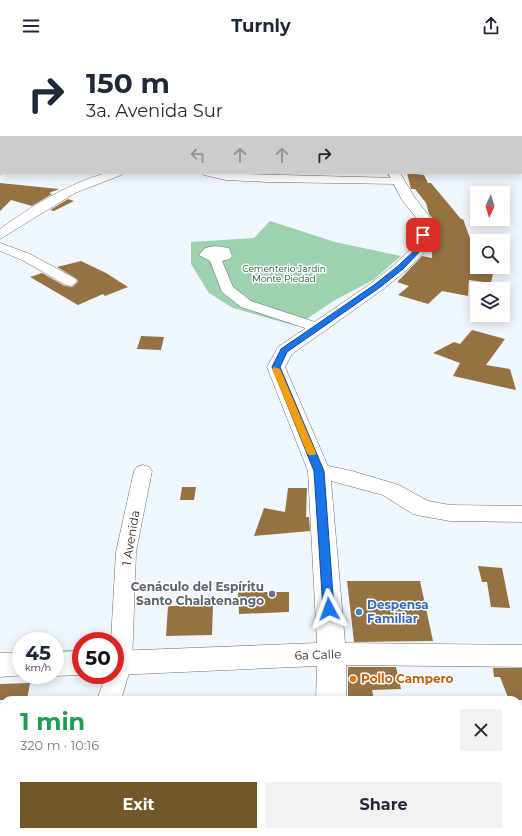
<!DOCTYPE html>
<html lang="en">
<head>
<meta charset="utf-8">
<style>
  :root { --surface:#fff; --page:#f2f2f3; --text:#1f2937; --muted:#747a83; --accent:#715829 }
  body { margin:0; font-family:Montserrat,sans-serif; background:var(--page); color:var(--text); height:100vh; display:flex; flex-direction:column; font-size:15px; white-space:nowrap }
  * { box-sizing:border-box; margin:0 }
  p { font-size:13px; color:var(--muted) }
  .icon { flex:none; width:22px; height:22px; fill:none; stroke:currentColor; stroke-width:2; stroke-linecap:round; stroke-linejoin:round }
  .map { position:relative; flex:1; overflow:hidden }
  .side { position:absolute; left:0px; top:644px; width:522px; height:140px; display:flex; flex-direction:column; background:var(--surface); border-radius:12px 12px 0 0; box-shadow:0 2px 10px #0003 }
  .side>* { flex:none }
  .guide { position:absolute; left:0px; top:0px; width:522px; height:122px; box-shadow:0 2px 10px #0003; background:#fff; color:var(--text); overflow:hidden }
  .needle { width:26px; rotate:184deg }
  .fabs { position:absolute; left:470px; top:134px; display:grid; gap:8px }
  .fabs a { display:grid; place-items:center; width:40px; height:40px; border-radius:0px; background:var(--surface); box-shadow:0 2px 10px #0003; font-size:20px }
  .speed { position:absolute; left:12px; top:580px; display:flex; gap:8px; font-size:20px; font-weight:700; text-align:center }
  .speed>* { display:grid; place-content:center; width:52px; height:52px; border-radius:50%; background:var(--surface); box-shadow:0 2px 10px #0003; line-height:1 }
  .speed small { font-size:10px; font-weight:400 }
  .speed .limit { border:6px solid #d22; background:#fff; color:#111 }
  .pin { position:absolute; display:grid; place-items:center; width:34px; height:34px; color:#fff; margin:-17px; border-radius:8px; box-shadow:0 2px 6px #0006 }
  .me { position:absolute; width:44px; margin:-22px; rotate:356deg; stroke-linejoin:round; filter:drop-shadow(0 0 3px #0008) }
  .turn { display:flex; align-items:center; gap:14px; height:84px; padding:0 20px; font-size:18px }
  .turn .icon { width:52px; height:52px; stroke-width:2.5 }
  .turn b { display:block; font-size:28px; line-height:34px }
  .lanes { display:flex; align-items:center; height:38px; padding:0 20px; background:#0003; justify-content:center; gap:20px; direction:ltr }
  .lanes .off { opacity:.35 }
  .round { display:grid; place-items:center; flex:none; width:42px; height:42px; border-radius:0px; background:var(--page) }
  .summary { display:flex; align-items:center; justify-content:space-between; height:68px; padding:0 20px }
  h1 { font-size:24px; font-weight:700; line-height:30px; color:#1e9e55 }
  .button { display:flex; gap:8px; margin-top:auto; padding:8px 20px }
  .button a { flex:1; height:46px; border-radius:0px; background:var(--accent); color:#fff; font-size:16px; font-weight:700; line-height:46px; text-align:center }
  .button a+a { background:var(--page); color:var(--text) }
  header { display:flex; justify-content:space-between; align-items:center; height:52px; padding:0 20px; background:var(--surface); font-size:18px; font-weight:700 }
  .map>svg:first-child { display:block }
</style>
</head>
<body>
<header><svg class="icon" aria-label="menu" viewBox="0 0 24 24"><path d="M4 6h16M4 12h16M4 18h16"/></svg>Turnly<svg class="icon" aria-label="share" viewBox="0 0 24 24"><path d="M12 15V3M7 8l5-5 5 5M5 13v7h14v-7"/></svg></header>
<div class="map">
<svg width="522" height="784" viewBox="0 0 522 784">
  <rect width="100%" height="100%" fill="#f0f6fd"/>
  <!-- green -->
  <path fill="#9ed2af" d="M270,169l65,21 66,14 -28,24 -38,20 -39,26 -63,-18 -24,-15 -18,-29v-22l63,-4z"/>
  <!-- building -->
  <path fill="#967243" d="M407,121l17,2 4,8h3l30,36h2l12,33h2v15l17,2 -3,14 -22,-3 -1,16 -26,-5 -14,13 -30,-9 11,-9 -12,-4 7,-7 18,-19 10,2v-23l2,-15 -5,-6 -3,-11 -11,-14h-4z
    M0,131l59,6 -10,4 3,1 -20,12 -21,-6 -11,11z
    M68,147l6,2 -20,10 -4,-1z
    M81,209l25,12 22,14 -23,9 -2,-2 -25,11 -48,-28 12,-4 23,13 7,1 6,-5 -1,-3 -20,-12z
    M472,278l33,9 -19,26 24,4 6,21 -63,-14 7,-13 -27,-10 21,-11 6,2z
    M141,284l23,1 -3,13 -24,-1z
    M182,435h14l-2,13h-14z
    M288,436h19l-1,29h3l1,14 -56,5 10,-28 21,4z
    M478,514l24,2 8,40 -19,-1 -4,-25h-5z
    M347,529h73l13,60 -79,1z
    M238,540h51v20l-50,2z
    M213,553l-1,30 -46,1 2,-30z
    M348,615h48l5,22 -29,1 2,10h-26z
    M493,616h29v32h-13l-9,-23h-6z
    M30,631l-3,17h-27v-16z"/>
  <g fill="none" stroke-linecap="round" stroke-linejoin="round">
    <defs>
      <path id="minor" d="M22,0h13l-14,1z
        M45,0h28l-29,1z
        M80,0h65l-1,1z
        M299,0h8l1,1h-8z
        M347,0h8l-9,1z
        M521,12h1v4h-1z
        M0,40h1v4h-1z
        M0,63h1v6h-1z
        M0,89h1v6h-1z
        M0,115l1,6h3l-4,1z
        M106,121h16l-1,2 -46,18 -75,46v-10c32,-23 67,-45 106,-56z
        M203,121l195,5 5,3 -5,3 -130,-2 -42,-2 -22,-5z
        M0,191l30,11 46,25 1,3 -6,4 -5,-1 -44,-25 -22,-9z
        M215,194l14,2 3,8 -2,3 -8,2 11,26 18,14 70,23 2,3 -2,3h-10l-70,-23 -19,-15 -12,-31 -11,-6 6,-7z
        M143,413l6,2 3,4 -16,81 -4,111 -11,37h-24l9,-25h9v-34h-4l5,-89 18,-81 3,-4z
        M55,780h26l-1,4h-26z"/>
      <path id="tertiary" d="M240,0h9l1,1h-10z
        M388,121h12l15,25 18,23 -5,27 -21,22 -25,20 -90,64 -7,13 45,104 -3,5 -8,2 -8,-2 -3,-5 -41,-104 11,-20 92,-63 25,-20 18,-17 6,-26 -17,-21z"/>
      <path id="secondary" d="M319,412l33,7 47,14 29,16 22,4 72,1v16l-72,-1 -28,-5 -9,-2 -30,-19 -52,-14 14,162 177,2v22l-176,-2v35h-30l1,-34 -202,9v-24l202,-8 -9,-172 3,-5z
        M81,599v24l-26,1 -2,-1h2v-23z
        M0,601h21v22h5l-26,2z
        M313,780h34v4h-34z"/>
    </defs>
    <!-- minor casing -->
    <use href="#minor" stroke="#686e74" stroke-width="1"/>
    <!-- tertiary casing -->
    <use href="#tertiary" stroke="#686e74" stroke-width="1"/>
    <!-- secondary casing -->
    <use href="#secondary" stroke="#686e74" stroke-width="1"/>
    <!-- minor -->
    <use href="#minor" fill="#fff" fill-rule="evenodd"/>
    <!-- tertiary -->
    <use href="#tertiary" fill="#fff" fill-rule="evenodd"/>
    <!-- secondary -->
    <use href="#secondary" fill="#fff" fill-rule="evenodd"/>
  </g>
  <!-- route -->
  <path fill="#1a73e8" stroke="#114b97" d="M423,181l3,2 -3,13 -20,21 -24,19 -92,64 -7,15 44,104 10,138 -5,4 -6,-4 -9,-138 -42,-104 9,-18 93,-64 24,-19 19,-18 3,-13z"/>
  <!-- slow -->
  <path fill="#f59e0b" d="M274,315l6,2 36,84 -1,2h-6l-2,-2 -35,-84z"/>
  <!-- markers -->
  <circle fill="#6b7280" stroke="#fff" stroke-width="1.5" cx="272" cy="542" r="4"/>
  <circle fill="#3f7fe0" stroke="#fff" stroke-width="1.5" cx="359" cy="560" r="4"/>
  <circle fill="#e8710a" stroke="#fff" stroke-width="1.5" cx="353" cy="627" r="4"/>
  <g text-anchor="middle" stroke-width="3" stroke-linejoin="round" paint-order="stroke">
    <!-- far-park labels -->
    <g font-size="9" fill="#0e502e" stroke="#fff">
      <text x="284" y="220">Cementerio Jardín<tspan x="284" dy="10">Monte Piedad</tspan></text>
    </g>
    <!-- near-street labels -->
    <g font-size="12" fill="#2c2f31" stroke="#fff">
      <text transform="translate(131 486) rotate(-81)" y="4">1 Avenida</text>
      <text transform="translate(318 603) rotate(-2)" y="4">6a Calle</text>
    </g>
    <!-- near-worship labels -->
    <g font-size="12" font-weight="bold" fill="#5b616d" stroke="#fff" text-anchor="end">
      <text x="264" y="539">Cenáculo del Espíritu<tspan x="264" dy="14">Santo Chalatenango</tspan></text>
    </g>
    <!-- near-shop labels -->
    <g font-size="12" font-weight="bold" fill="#366cbe" stroke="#fff" text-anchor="start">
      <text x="367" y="557">Despensa<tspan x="367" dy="14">Familiar</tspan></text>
    </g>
    <!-- near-food labels -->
    <g font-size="12" font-weight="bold" fill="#c56008" stroke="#fff" text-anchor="start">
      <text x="361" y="631">Pollo Campero</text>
    </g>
  </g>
</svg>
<div class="fabs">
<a><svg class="needle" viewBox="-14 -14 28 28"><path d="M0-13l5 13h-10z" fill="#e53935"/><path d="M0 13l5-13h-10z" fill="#747a83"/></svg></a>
<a><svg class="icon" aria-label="search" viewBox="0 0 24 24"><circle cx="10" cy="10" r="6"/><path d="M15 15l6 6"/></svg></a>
<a><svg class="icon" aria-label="layers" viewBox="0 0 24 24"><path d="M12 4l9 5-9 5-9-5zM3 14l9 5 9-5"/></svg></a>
</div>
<div class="speed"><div>45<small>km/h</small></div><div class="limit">50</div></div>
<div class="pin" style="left:423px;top:183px;background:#d93025"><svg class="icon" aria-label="arrive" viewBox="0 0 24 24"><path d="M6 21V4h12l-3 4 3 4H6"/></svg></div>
<svg class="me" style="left:329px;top:557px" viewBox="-20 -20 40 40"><path d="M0-17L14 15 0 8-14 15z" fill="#1a73e8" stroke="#fff" stroke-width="4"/></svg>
<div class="guide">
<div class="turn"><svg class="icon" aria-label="right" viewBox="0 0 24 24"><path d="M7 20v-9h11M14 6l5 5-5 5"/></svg><div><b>150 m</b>3a. Avenida Sur</div></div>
<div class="lanes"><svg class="icon off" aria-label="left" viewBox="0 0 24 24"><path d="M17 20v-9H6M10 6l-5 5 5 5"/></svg><svg class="icon off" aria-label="ahead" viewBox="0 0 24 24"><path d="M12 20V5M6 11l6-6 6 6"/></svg><svg class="icon off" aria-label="ahead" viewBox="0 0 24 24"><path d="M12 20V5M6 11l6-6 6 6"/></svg><svg class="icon" aria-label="right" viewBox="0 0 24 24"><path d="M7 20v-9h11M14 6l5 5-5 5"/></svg></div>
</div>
<section class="side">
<div class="summary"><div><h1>1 min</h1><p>320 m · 10:16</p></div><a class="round"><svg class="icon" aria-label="close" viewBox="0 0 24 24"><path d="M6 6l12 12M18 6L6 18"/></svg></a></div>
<div class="button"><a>Exit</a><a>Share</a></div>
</section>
</div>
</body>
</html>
